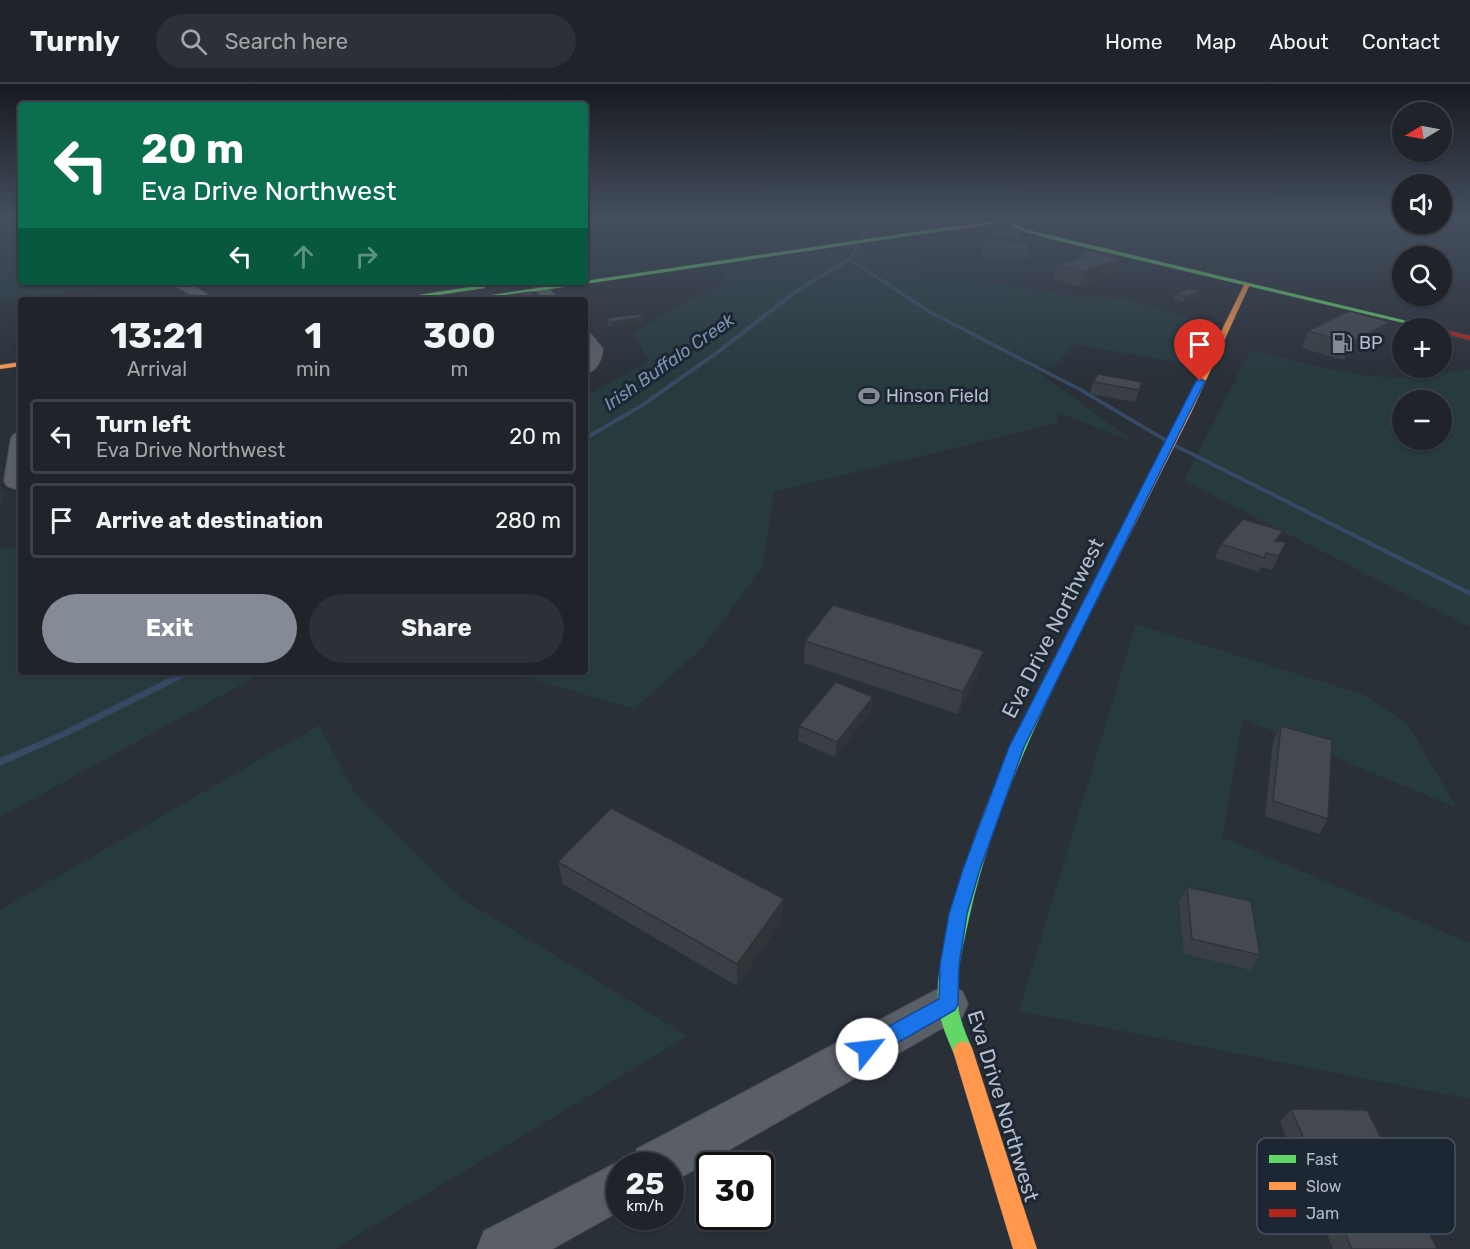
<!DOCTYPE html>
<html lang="en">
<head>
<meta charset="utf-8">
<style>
  :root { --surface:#20242a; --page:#2d3036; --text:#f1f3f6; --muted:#a2a4a8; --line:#3d4147; --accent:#848b96 }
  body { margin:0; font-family:Rubik,sans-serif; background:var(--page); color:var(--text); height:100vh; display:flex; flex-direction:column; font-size:22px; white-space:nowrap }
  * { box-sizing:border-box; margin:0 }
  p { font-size:20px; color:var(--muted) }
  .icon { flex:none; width:33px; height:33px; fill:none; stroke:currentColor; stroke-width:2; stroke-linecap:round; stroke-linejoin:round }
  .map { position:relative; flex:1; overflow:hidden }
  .sheet { position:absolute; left:18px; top:213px; width:570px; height:378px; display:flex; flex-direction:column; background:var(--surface); border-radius:6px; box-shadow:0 2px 4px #0004,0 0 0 2px var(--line) }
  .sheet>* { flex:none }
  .banner { position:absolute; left:18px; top:18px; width:570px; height:183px; border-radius:6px; box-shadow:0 2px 4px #0004,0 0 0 2px var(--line); background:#0b6e4f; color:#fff; overflow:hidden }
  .needle { width:39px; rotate:260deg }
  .buttons { position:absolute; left:1392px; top:18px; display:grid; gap:12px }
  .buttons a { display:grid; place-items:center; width:60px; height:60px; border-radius:50%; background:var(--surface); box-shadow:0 2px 4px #0004,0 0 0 2px var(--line); font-size:30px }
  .speed { position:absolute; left:606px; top:1068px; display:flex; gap:12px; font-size:30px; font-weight:700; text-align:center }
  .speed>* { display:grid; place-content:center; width:78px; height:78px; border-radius:50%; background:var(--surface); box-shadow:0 2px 4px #0004,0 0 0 2px var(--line); line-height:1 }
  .speed small { font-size:15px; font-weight:400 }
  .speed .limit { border:3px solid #111; border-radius:9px; background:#fff; color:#111 }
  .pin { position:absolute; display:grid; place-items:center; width:51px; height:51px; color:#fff; margin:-62px -26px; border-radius:50% 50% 50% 0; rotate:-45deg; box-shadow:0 0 6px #0007 }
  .pin .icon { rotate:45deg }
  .me { position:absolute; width:66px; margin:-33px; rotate:61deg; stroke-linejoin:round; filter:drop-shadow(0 0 4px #0008) }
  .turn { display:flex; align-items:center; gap:21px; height:126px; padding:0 24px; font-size:27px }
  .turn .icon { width:78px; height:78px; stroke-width:2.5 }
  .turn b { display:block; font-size:42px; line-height:51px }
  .lanes { display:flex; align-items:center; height:57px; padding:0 24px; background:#0003; justify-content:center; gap:30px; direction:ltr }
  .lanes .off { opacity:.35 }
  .eta { display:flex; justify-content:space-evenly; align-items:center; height:102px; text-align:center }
  .eta b { font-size:36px; font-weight:700; line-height:42px }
  .action { display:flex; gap:12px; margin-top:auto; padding:12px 24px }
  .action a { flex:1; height:69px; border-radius:36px; background:var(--accent); color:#fff; font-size:24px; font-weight:700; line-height:69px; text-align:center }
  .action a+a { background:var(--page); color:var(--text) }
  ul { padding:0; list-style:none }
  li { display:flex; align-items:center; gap:18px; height:75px; margin:0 12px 9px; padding:0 12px; border:3px solid var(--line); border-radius:6px }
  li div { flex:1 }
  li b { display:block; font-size:22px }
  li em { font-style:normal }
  header { display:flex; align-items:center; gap:36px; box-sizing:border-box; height:84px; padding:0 30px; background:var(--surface); border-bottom:2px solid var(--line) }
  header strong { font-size:28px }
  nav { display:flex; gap:33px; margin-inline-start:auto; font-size:21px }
  .search { width:420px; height:54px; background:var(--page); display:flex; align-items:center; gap:15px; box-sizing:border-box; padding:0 21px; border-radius:33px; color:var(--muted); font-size:22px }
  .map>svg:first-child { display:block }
</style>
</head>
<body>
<header>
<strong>Turnly</strong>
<div class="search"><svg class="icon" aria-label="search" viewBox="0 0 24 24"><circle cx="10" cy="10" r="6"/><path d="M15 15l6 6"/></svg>Search here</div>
<nav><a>Home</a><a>Map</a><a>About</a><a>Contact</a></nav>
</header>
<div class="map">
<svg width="1470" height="1165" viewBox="0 0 1470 1165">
  <rect width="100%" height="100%" fill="#2a3038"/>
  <!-- green -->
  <path fill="#273a3e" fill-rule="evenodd" d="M911,154l12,12 -11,17 12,10 45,1 105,18 57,4 67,21 -15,42 -110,-19 -19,23 -24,-1 106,77 -77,-30 -2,10 -283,69 -11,74 -59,80 -69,63 -129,-37h79v-275l64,-36 -16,-28 93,-53 -6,-14z
    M0,176l11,8 10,4v10h124l-145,18z
    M1251,265c44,11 90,26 136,28 28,1 56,-3 83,-8v258l-286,-146zM1402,316h40v40h-40z
    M21,463v125h243l-264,145v-269z
    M1136,540l229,71 42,28 50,85 -214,-89 -21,118 248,106v156l-451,-88z
    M319,641l37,70 108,105 224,136 -353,213h-335v-339z"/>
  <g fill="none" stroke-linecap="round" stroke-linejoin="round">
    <!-- stream -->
    <path fill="#384963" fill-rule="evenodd" d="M872,132h4l-10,10 1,3 -4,6 1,2 -12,22 78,51 153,79 91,54 296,148v5l-300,-151 -91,-54 -153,-79 -76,-51 -50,30 -80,62 -77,54 -58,34v-5l54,-31 77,-54 80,-62 52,-31 12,-21 -1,-2 4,-6 -1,-3z
      M181,588h12l-2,2 -126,63 -65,29v-8l59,-25z"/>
    <defs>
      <path id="street" d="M169,198h18l30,18h-18z
        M541,200l5,1 13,15h-15l-10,-12z
        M585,248l6,2 12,15c-1,11 -6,22 -18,25z
        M21,348v59l-14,-5 -3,-5 7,-43 3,-4z
        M948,901l14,6 6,13 -6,13 -291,166 -1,-17h-39l6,-17 297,-158z
        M620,1077l10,5h-10v45l-68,38h-75l7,-18z"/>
      <path id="fast" d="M1003,135l22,10 41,10 370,89h-11l-362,-86 -42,-11 -18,-10z
        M954,142l2,3 -480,71h-18z
        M483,201l2,3 -80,12h-19z
        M1104,486l6,4c-56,111 -114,222 -141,344 -6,28 -14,57 -11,86 1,16 9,32 15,47l-3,7 -7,3 -7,-3c-8,-18 -17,-37 -18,-56 -2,-29 7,-58 13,-86 30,-122 89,-231 147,-342z"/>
      <path id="slow" d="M1025,132h12l-83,14 -3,-2z
        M1245,199l5,1 -59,129 -81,161 -2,3h-8l-2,-3 83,-161z
        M21,278v4l-21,3v-4z
        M963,957l7,3 3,7 64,198h-24l-60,-198 3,-7z"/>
      <path id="jam" d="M1442,245l28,7v4l-28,-7z"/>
    </defs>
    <!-- street casing -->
    <use href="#street" stroke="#484c53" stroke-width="2"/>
    <!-- fast casing -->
    <use href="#fast" stroke="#484c53" stroke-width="1"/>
    <!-- slow casing -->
    <use href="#slow" stroke="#484c53" stroke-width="1"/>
    <!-- jam casing -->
    <use href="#jam" stroke="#484c53" stroke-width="1"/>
    <!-- street -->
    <use href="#street" fill="#5a5e66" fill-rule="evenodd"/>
    <!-- fast -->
    <use href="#fast" fill="#63d668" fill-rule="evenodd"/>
    <!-- slow -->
    <use href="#slow" fill="#ff974d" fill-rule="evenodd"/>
    <!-- jam -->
    <use href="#jam" fill="#b3261e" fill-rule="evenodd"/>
  </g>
  <!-- wall -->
  <path fill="#3a3f45" d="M1086,132h56l-2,8 -20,6 -12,-4v-7l-14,2 -9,-3z
    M623,135l-3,11h-29l-1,-9z
    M1075,142h16l-2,6 -15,-1z
    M991,145l31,10v3l6,9 -2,9 -45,-3 3,-18 6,1z
    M1079,170l42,5 -4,14 -38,14 -25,-8 3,-14 21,-7z
    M1175,210l23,3 -14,5 -10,-3z
    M643,233l1,6 -33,4 -3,-3 -1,-6z
    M1308,247l74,7 -39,22 -41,-12z
    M1093,298h49l-7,20 -45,-8z
    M1278,457l8,1 -14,28 -11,-3 -2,5 -44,-14 6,-14z
    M805,557l174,32 -21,41 -154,-51z
    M871,628l-36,45 -37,-16 1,-15z
    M1281,642l47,93 -9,15 -54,-18 8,-75z
    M558,778l224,60 -45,64 -174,-102z
    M1187,803l73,68 -10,15 -66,-16 -5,-52z
    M1291,1025l146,140h-104l-53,-127z"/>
  <!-- shaded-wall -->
  <path fill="#303338" d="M621,132h2v3l-3,11 -1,-9z
    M1104,132h5l-1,3 -14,2 1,-4z
    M1141,132h1l-2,8 -20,6 2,-9z
    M6,153l4,10 -10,2v-11z
    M1121,175l-4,14 -38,14 3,-15z
    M233,198h14l-13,2z
    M251,198h19v1l-18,2z
    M1200,207l-2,6 -14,5 2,-5z
    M643,233l1,6 -33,4v-5z
    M1390,238l-8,16 -39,22 7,-17z
    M0,403l5,8 -5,13z
    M1283,447l-6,13 -8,10 6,-13z
    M984,567l-5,22 -21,41 5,-22z
    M873,613l-2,15 -36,45 2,-15z
    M784,815l-2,23 -45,64v-22z"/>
  <!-- building -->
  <path fill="#444950" stroke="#303338" stroke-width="1.5" d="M593,132h28l-2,5h-29z
    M1110,132h31l-19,5 -12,-4z
    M1078,136l14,1 -2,7 -15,-2z
    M991,145l30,2 1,8 -30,-2z
    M0,150l6,3 -6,1z
    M984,155l44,3v9l-45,-3z
    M1090,167l31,8 -39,13 -25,-7 28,-9 -6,-2z
    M1189,204l11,3 -14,6 -11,-3z
    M532,208l7,8h-40l-3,-3z
    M1349,227l41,11 -40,21 -42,-12z
    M640,230l3,3 -32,5 -4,-4z
    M1098,290l44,8 -3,8 -46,-8z
    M1243,435l40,12 -8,10 11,1 -7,14 -13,-3 -1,5 -44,-14z
    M833,521l151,46 -21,41 -158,-51z
    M836,598l37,15 -36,45 -38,-16z
    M1281,642l51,14 -4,79 -55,-18z
    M611,724l173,91 -47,65 -179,-102z
    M1187,803l64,14 9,54 -68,-16z
    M1291,1025l76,1 70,139h-85z"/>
  <!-- sky -->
  <linearGradient id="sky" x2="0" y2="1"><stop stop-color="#171a1f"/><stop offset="0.45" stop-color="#444e5e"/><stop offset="1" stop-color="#444e5e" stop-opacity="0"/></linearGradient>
  <rect width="1470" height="295" fill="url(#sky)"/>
  <!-- route -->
  <path fill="#1a73e8" stroke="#114b97" stroke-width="1.5" d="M1200,295l5,2 -181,366 -44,122 -13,45 -8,51 -1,39 -3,6 -81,46 -7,2 -7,-2 -3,-7 3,-7 79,-43 1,-34 9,-51 14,-45 46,-122 187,-366z"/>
  <!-- icons -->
  <defs>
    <symbol id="fuel-bare" viewBox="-9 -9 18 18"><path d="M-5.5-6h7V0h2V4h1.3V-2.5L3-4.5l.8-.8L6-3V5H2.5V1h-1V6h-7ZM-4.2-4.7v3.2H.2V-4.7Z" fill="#848b96" stroke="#1d2633" stroke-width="2.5" paint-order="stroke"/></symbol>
    <symbol id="stadium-bare" viewBox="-9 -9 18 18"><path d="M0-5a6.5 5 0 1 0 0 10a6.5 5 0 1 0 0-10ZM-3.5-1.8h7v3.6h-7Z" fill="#848b96" stroke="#1d2633" stroke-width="2.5" paint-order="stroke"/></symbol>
  </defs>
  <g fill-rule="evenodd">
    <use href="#fuel-bare" x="1327" y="244" width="30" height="30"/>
    <use href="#stadium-bare" x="854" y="297" width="30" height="30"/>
  </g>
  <g text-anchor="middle" stroke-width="6" stroke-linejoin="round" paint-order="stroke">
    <!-- far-poi labels -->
    <g font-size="18" fill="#b4bcc9" stroke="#1d2633" text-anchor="start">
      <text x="1359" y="265">BP</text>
      <text x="886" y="318">Hinson Field</text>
    </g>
    <!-- far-water labels -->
    <g font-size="18" font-style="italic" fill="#7c92b1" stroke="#1d2633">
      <text transform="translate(669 278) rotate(-35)" y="6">Irish Buffalo Creek</text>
    </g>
    <!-- street labels -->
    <g font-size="21" fill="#b4bcc9" stroke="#1d2633">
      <text transform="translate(1053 544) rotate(-63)" y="7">Eva Drive Northwest</text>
      <text transform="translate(1003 1022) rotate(73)" y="7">Eva Drive Northwest</text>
    </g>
  </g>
  <!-- legend -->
  <rect x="1257" y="1054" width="198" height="96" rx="9" fill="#1d2633" stroke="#4a5360" stroke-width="1.5"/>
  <rect x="1269" y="1071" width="27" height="8" fill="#63d668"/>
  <rect x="1269" y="1098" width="27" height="8" fill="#ff974d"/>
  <rect x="1269" y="1125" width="27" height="8" fill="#b3261e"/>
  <g font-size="16" fill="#b4bcc9">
    <text x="1306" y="1081">Fast</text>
    <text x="1306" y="1108">Slow</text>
    <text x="1306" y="1135">Jam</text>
  </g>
</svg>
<div class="buttons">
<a><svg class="needle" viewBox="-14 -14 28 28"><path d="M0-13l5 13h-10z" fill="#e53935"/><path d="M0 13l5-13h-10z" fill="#a2a4a8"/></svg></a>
<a><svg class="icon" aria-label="sound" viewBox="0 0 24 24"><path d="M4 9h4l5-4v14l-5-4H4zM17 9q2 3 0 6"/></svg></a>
<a><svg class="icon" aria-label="search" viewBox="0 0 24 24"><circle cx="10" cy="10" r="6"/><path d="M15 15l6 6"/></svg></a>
<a>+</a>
<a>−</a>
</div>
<div class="speed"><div>25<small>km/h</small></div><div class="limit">30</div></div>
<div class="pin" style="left:1200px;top:297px;background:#d93025"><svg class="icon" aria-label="arrive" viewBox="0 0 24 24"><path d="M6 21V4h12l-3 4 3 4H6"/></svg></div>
<svg class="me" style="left:867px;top:965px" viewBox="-20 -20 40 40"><circle r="19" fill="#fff"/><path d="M0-13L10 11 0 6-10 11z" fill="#1a73e8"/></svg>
<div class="banner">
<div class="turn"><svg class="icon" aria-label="left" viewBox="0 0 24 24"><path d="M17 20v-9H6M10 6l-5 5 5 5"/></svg><div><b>20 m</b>Eva Drive Northwest</div></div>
<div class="lanes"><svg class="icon" aria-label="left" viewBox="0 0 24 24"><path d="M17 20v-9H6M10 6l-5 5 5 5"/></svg><svg class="icon off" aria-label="ahead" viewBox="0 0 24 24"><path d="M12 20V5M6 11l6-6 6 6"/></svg><svg class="icon off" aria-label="right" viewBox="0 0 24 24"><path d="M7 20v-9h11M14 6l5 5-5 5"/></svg></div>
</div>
<section class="sheet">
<div class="eta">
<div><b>13:21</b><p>Arrival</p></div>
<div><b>1</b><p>min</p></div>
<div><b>300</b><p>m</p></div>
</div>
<ul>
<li><svg class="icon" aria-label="left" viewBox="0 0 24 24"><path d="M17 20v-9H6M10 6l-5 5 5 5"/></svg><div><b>Turn left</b><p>Eva Drive Northwest</p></div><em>20 m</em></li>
<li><svg class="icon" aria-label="arrive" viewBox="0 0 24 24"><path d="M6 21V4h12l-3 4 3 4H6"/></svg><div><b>Arrive at destination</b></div><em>280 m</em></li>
</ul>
<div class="action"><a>Exit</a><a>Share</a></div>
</section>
</div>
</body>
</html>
